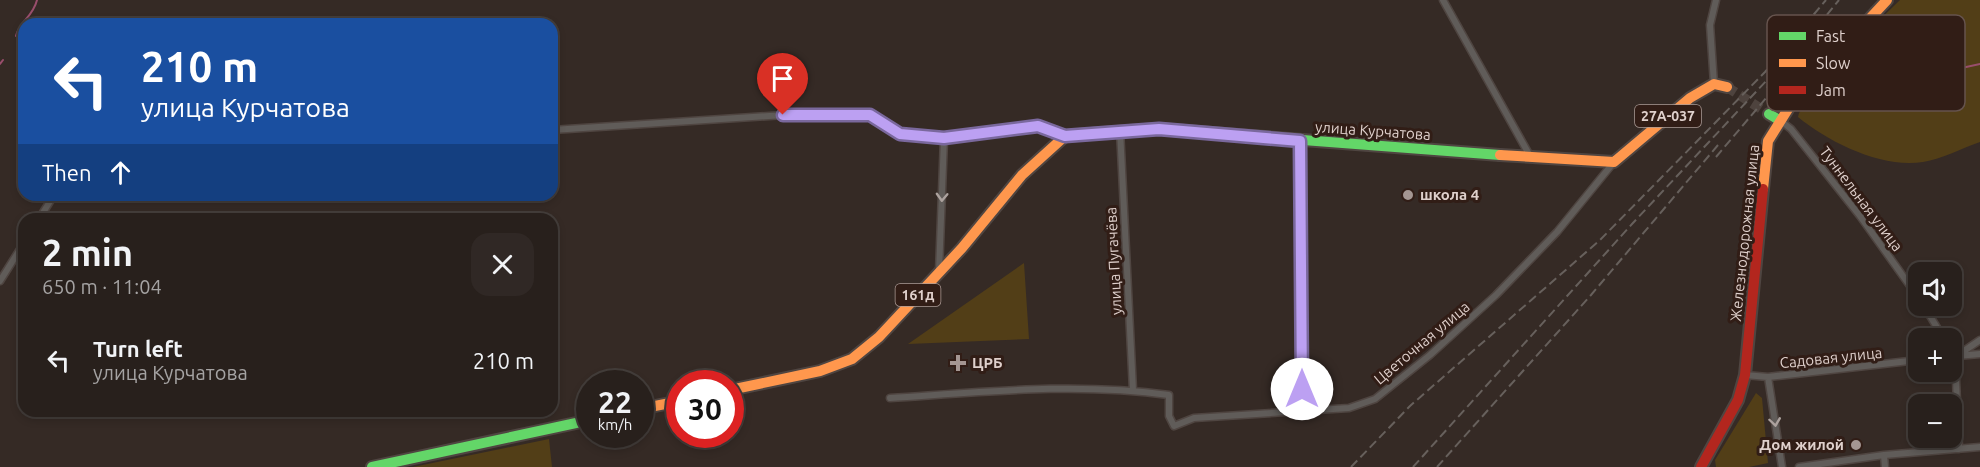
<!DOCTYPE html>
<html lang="en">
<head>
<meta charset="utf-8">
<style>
  :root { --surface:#28201c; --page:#302825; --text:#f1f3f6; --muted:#a5a3a3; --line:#443e3b }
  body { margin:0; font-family:Ubuntu,sans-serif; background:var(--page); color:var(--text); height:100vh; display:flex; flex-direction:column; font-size:22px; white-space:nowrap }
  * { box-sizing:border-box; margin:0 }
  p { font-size:20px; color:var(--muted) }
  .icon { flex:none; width:33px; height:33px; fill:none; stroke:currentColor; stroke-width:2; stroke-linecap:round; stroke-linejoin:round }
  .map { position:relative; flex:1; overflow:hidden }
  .sheet { position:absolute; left:18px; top:213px; width:540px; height:204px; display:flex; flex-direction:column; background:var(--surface); border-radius:18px; box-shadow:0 3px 9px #0003,0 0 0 2px var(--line) }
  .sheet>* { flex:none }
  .top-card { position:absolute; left:18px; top:18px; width:540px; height:183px; border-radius:18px; box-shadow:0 3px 9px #0003,0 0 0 2px var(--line); background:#1a4fa0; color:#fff; overflow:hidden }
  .tools { position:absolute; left:1908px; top:262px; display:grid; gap:12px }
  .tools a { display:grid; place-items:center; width:54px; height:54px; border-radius:12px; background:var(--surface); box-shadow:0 3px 9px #0003,0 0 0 2px var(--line); font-size:30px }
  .speed { position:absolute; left:576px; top:370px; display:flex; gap:12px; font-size:30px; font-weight:700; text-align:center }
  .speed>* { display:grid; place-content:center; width:78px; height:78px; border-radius:50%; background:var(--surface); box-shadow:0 3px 9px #0003,0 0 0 2px var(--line); line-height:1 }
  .speed small { font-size:15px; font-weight:400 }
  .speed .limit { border:9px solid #d22; background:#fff; color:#111 }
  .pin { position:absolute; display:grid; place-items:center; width:51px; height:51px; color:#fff; margin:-62px -26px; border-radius:50% 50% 50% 0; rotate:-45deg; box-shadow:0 0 6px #0007 }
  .pin .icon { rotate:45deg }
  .me { position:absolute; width:66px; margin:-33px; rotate:0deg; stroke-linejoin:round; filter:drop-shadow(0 0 4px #0008) }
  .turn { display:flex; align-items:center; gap:21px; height:126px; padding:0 24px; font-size:27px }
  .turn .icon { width:78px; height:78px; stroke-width:2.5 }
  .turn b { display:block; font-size:42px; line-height:51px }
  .then { display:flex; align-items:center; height:57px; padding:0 24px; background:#0003; gap:12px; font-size:22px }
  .round { display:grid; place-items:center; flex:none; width:63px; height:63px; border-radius:18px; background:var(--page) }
  .overview { display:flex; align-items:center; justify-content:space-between; height:102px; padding:0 24px }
  h1 { font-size:36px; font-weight:700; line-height:45px }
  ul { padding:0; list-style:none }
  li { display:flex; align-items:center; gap:18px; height:90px; padding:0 24px }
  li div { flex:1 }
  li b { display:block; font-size:22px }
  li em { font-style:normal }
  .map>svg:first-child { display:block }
</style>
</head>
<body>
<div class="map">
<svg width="1980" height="467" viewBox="0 0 1980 467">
  <rect width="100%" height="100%" fill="#352a25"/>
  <!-- green -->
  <path fill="#523e17" d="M1900,0h80v142c-18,6 -38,17 -57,20 -40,7 -95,-20 -125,-45l1,-4 67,-80z
    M1024,263l5,76 -121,5z
    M1756,393l6,5 6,65 -19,4h-33l-1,-7z
    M549,439l3,28h-139z"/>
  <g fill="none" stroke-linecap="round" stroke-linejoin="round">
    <!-- stream -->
    <path stroke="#994e6c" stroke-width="2" d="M16,36c3,-14 17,-19 21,-36
      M0,64l3,-4
      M1818,99l58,-23 21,4 14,-1 69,-15"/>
    <!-- primary-tunnel -->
    <path stroke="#4e433e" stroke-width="10" stroke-dasharray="10 5" stroke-linecap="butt" d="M1727,87l42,27"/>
    <defs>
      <path id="street" d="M1443,0l87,156
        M1714,84l-4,-59 6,-25
        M1781,121l10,8 69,87 58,81
        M552,130l232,-15h86l30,19 44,4 94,-12 27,10
        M1120,130l13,260
        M1301,141l2,248 16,20
        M39,219l15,-24
        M939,272l5,-134
        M0,281l24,-38
        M1924,306l20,33
        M1952,351l3,6 4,92
        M1957,356l23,-2
        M1955,357l25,-17
        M1745,375l23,2 150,-17
        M1768,377l14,90
        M890,398c93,-6 186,-16 279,-3v21l5,10 20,-8 155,-10 26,-9 55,-44 66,-60 61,-63 57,-70
        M1884,455l1,12
        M1799,467l85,-12 96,-8"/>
      <path id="fast" d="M1769,114l10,6
        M1129,131l30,-2 341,26
        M372,467l218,-47"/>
      <path id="slow" d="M1500,155l114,7 76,-64 24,-14 13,3
        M1763,189l5,-48 25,-40 94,-101
        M730,390l90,-19 32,-12 27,-22 83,-89 60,-73 43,-39 64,-5
        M640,409l40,-8"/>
      <path id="jam" d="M1701,467l37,-67 7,-25 18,-186"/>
    </defs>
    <!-- street casing -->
    <use href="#street" stroke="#4f4541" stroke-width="9"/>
    <!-- fast casing -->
    <use href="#fast" stroke="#4f4541" stroke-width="14"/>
    <!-- slow casing -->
    <use href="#slow" stroke="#4f4541" stroke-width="14"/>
    <!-- jam casing -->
    <use href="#jam" stroke="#4f4541" stroke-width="14"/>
    <!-- street -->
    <use href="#street" stroke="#605c59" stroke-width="6"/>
    <!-- fast -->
    <use href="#fast" stroke="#63d668" stroke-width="10"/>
    <!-- slow -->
    <use href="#slow" stroke="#ff974d" stroke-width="10"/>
    <!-- jam -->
    <use href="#jam" stroke="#b3261e" stroke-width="10"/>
    <!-- rail -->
    <path stroke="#67605c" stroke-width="2" stroke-dasharray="9 4.5" stroke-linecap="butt" d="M1767,88l72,-88
      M1716,157l62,-73
      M1351,467l59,-61 190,-166 165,-168 61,-72
      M1413,467l219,-243 136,-145
      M1437,467l154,-172 127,-150"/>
  </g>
  <!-- one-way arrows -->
  <defs><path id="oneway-chevron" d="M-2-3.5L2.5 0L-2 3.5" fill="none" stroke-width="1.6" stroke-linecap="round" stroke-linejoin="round" transform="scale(1.5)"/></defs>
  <g stroke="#aca29e">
    <use href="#oneway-chevron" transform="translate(942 197) rotate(92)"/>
    <use href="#oneway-chevron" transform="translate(1775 422) rotate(82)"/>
  </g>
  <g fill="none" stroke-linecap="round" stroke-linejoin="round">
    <defs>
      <path id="route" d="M783,115h87l30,19 44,4 94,-12 27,10 94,-7 141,12 2,248"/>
    </defs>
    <!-- route casing -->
    <use href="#route" stroke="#7a689d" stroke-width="15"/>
    <!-- route -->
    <use href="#route" stroke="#bca0f2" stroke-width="10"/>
  </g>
  <!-- markers -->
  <g fill="#a49692" stroke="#311d16" stroke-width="2">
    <circle cx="1408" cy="195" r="6"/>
    <path d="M955 354h6v6h6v6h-6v6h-6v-6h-6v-6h6z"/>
    <circle cx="1856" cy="445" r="6"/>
  </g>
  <g text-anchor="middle" stroke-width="6" stroke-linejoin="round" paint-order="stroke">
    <!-- shield labels -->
    <g fill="#311d16" stroke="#ab9a95" stroke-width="1.5">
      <rect x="1635" y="105" width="66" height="22" rx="4.5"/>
      <rect x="895.5" y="284" width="45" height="22" rx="4.5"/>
    </g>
    <g font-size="14" font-weight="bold" fill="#dfd0cc">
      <text x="1668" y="121">27А-037</text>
      <text x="918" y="300">161д</text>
    </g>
    <!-- street labels -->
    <g font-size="15" fill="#dfd0cc" stroke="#311d16">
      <text transform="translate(1373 131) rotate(4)" y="5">улица Курчатова</text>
      <text transform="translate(1861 199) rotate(53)" y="5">Туннельная улица</text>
      <text transform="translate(1745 233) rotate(-84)" y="5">Железнодорожная улица</text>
      <text transform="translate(1114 261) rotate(-93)" y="5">улица Пугачёва</text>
      <text transform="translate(1422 343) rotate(-40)" y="5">Цветочная улица</text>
      <text transform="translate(1831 358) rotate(-6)" y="5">Садовая улица</text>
    </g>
    <!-- poi labels -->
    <g font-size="15" font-weight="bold" fill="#dfd0cc" stroke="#311d16" text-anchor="start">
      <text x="1420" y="200">школа 4</text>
      <text x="972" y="368">ЦРБ</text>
      <text x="1844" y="450" text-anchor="end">Дом жилой</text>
    </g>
  </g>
  <!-- legend -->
  <rect x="1767" y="15" width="198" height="96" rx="9" fill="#311d16" stroke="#65534d" stroke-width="1.5"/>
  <rect x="1779" y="32" width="27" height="8" fill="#63d668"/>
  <rect x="1779" y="59" width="27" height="8" fill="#ff974d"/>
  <rect x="1779" y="86" width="27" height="8" fill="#b3261e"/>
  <g font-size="16" fill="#dfd0cc">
    <text x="1816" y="42">Fast</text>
    <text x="1816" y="69">Slow</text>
    <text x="1816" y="96">Jam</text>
  </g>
</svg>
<div class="tools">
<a><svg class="icon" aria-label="sound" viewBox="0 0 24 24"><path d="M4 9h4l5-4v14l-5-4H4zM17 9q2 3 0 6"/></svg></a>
<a>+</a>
<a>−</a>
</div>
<div class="speed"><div>22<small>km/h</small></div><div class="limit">30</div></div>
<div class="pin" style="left:783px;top:115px;background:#d93025"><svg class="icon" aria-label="arrive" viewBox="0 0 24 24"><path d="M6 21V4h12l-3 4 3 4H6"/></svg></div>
<svg class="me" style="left:1302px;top:389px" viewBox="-20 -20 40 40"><circle r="19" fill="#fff"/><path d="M0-13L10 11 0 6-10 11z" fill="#bca0f2"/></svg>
<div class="top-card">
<div class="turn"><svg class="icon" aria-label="left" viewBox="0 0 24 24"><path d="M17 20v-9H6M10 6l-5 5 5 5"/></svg><div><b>210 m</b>улица Курчатова</div></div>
<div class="then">Then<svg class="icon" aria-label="ahead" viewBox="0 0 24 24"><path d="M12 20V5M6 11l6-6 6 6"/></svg></div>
</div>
<section class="sheet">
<div class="overview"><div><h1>2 min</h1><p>650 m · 11:04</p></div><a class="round"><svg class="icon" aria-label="close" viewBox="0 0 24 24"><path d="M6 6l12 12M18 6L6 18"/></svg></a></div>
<ul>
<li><svg class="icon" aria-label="left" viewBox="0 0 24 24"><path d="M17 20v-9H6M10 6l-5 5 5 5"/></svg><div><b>Turn left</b><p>улица Курчатова</p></div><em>210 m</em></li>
</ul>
</section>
</div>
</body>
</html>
